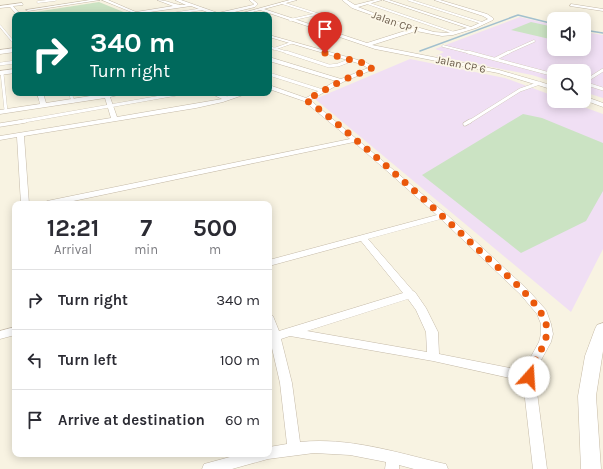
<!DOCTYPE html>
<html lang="en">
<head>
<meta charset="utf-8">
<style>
  :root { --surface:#fff; --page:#f7f7f7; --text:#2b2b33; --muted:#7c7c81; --line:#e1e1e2 }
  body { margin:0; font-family:Karla,sans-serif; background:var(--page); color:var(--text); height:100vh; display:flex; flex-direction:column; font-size:15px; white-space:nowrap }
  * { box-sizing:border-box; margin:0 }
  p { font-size:13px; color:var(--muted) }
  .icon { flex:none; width:22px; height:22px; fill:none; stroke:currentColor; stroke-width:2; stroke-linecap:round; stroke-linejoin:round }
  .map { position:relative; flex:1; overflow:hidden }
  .sheet { position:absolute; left:12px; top:201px; width:260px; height:256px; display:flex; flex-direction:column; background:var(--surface); border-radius:8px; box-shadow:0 2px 10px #0003 }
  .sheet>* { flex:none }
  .hud { position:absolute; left:12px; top:12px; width:260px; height:84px; border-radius:8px; box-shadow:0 2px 10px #0003; background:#00695c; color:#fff; overflow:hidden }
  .buttons { position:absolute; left:547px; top:12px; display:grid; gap:8px }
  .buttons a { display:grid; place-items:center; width:44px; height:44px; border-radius:8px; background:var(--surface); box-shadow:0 2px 10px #0003; font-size:20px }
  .pin { position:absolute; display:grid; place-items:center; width:34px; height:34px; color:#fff; margin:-41px -17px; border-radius:50% 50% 50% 0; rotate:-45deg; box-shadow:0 0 4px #0007 }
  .pin .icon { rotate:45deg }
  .me { position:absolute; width:44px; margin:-22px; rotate:19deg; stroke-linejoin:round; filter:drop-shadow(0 0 3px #0008) }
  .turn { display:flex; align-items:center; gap:14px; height:84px; padding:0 12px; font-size:18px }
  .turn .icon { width:52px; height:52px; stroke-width:2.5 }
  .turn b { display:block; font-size:28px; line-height:34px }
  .eta { display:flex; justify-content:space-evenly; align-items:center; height:68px; text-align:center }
  .eta b { font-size:24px; font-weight:700; line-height:28px }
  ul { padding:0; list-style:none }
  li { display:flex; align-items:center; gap:12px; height:60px; padding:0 12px; border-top:1px solid var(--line) }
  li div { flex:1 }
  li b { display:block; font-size:15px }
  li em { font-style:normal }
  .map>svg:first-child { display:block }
</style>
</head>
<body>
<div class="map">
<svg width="603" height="469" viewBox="0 0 603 469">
  <rect width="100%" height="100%" fill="#f8f3e2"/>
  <!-- education -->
  <path fill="#f0dff4" d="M520,17l34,8v24h30v-17l19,3v63l-19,-6v-21h-30v11l-22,-7 -96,-19 8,-4 -9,-3z
    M410,59l95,19 49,18v5h13l36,13v135l-32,63 -256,-213z"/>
  <!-- green -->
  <path fill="#cbe3c3" d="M99,2l27,11 -7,2h-80l-4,-3z
    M531,22l23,5v13l-43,-10z
    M523,114l19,4 61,25v48l-17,30 -65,32 -99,-78z"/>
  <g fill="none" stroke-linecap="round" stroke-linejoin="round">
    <!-- stream -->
    <path stroke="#a2c0ce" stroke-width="1.5" d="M584,30l19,3
      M420,51l98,-36 36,9"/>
    <defs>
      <path id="service-far2" d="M409,0l73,23
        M38,2l17,-2
        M282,3l35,11 -27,6
        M367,3l87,30
        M164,15l39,-6
        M0,26l15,18
        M443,46l28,7
        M269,47l20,6
        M274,49l17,-6
        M507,53l27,-12"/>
      <path id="service-far1" d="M286,52l43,14 9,-1 13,-5
        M468,52l86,23
        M495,59l14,-7
        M0,64l15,-2
        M2,73l4,38
        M269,74l54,17
        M584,82l19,-12
        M584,83l19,6
        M70,93l3,8
        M19,122l164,-29
        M469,122l51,-32 20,-7"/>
      <path id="service" d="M465,124l5,-3
        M0,125l25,-4"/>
      <path id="minor" d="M90,0h10l-72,11 -2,-1z
        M102,0h6l28,12 37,-6 -16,-6c11,0 18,6 29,5l-11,-5h6l37,13 35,-8 1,-1 -5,-4h4l5,4 -3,3 -33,8h-7l-24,-9 -62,9h-11l13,-3z
        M290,0h7l-33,9 103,34 44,-14 -59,-21 -10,-8h5l8,5 20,-5h7l-24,7 34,13 42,12 13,1 20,-5 -84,-28h6l82,27 17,-8 -5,-3 -49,-16h6l47,14 6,4v2l-17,8 -23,7 -11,1 -26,-5 -44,14 127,25 55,16v4l-56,-17 -123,-24 -115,-39 -18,5h-7z
        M22,3l1,2 -10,1 8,9h-4l-7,-8 -10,1v-2z
        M571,4l32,5v2l-33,-5z
        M269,35l96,27 9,5v2l-31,13 -33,18 136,114 82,76 18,20 5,14 2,10 -2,8 -11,20 -5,15 12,92h-14l-10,-88 -90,-20 -143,-25 -9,3 11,44 8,59c48,-5 95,10 141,21l5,1 2,5h-34l-15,-4v4h-14l1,-7 -36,-7 -36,-2 -46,6 -36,10h-30l2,-5 37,-10h28v-7l18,-3 -7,-61 -11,-48v-20l4,1 6,15 124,-38 -42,-52 -92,25v-6l168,-45 -83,-73 -295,62h-16l4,-3 303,-62 -46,-38 -35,-12v-4l37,13 30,-17 -67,-20v-4l72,22 27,-11 -7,-4 -92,-27zM441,219l79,75 17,20 4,10v10l-2,8 -11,20 -3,9 -86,-17 -1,-22 -12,-24 -11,-16 -2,-1 -45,-52zM408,299l8,11 10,22 1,20 -120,-21z
        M15,48v4l-15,2v-4z
        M15,69v4l-15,2v-4z
        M37,93h6l3,10 57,-9v-1h23l-16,4 7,20 105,-18 -12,-6c6,0 15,4 19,3 7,-1 13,-3 20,-3l-26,9 -27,6 -172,28 5,68h-8l-4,-67 -17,3v-4l111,-18 -6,-20 -105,16v-4l40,-6z
        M584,96l19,7v4l-19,-7z
        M15,327v8l-15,4v-8z"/>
      <path id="secondary" d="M603,323v28l-7,45 5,73h-20l-3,-73 7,-40 10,-27 2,-4z"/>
    </defs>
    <!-- service-far2 casing -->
    <use href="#service-far2" stroke="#c5baa8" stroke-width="2.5"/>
    <!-- service-far1 casing -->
    <use href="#service-far1" stroke="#c5baa8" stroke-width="3.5"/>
    <!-- service casing -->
    <use href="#service" stroke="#c5baa8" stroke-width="4.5"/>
    <!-- minor casing -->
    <use href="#minor" stroke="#c5baa8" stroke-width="1"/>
    <!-- secondary casing -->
    <use href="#secondary" stroke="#c7bba6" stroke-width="1"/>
    <!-- service-far2 -->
    <use href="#service-far2" stroke="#fff" stroke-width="2"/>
    <!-- service-far1 -->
    <use href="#service-far1" stroke="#fff" stroke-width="3"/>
    <!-- service -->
    <use href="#service" stroke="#fff" stroke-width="3.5"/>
    <!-- minor -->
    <use href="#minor" fill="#fff" fill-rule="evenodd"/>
    <!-- secondary -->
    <use href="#secondary" fill="#fff" fill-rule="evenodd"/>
  </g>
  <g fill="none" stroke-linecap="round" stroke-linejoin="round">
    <!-- route -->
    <path stroke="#ea580c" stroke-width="7" stroke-dasharray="0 12.6" d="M325,53l38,10 9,5 -31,13 -35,19c20,13 38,30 56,45 41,35 81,71 120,108 17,16 58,48 64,71 5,19 -14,35 -17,53"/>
  </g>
  <g text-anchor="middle" stroke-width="3.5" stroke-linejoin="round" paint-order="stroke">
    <!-- far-street labels -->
    <g font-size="11" fill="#6c5d4c" stroke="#fcf7e8">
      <text transform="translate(395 22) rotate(20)" y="4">Jalan CP 1</text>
      <text transform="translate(461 64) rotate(12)" y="4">Jalan CP 6</text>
    </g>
  </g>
</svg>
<div class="buttons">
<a><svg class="icon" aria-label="sound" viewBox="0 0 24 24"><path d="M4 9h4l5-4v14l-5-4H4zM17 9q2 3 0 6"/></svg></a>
<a><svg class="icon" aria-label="search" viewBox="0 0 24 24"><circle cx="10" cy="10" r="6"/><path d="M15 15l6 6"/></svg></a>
</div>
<div class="pin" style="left:325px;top:53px;background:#d93025"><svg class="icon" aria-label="arrive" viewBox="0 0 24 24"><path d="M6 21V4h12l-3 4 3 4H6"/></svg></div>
<svg class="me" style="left:529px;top:377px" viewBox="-20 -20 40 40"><circle r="19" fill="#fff"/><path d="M0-13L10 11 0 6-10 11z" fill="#ea580c"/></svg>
<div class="hud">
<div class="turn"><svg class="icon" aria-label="right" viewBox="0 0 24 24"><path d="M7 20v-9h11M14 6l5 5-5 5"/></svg><div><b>340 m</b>Turn right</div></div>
</div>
<section class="sheet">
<div class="eta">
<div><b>12:21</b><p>Arrival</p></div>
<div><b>7</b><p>min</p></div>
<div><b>500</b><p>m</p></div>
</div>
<ul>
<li><svg class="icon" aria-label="right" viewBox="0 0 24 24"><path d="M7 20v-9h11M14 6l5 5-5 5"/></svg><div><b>Turn right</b></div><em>340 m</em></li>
<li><svg class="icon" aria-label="left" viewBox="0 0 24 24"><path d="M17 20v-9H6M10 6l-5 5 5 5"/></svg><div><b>Turn left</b></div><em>100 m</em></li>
<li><svg class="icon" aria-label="arrive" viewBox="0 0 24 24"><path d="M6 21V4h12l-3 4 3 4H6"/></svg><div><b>Arrive at destination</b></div><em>60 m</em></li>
</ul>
</section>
</div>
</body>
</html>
